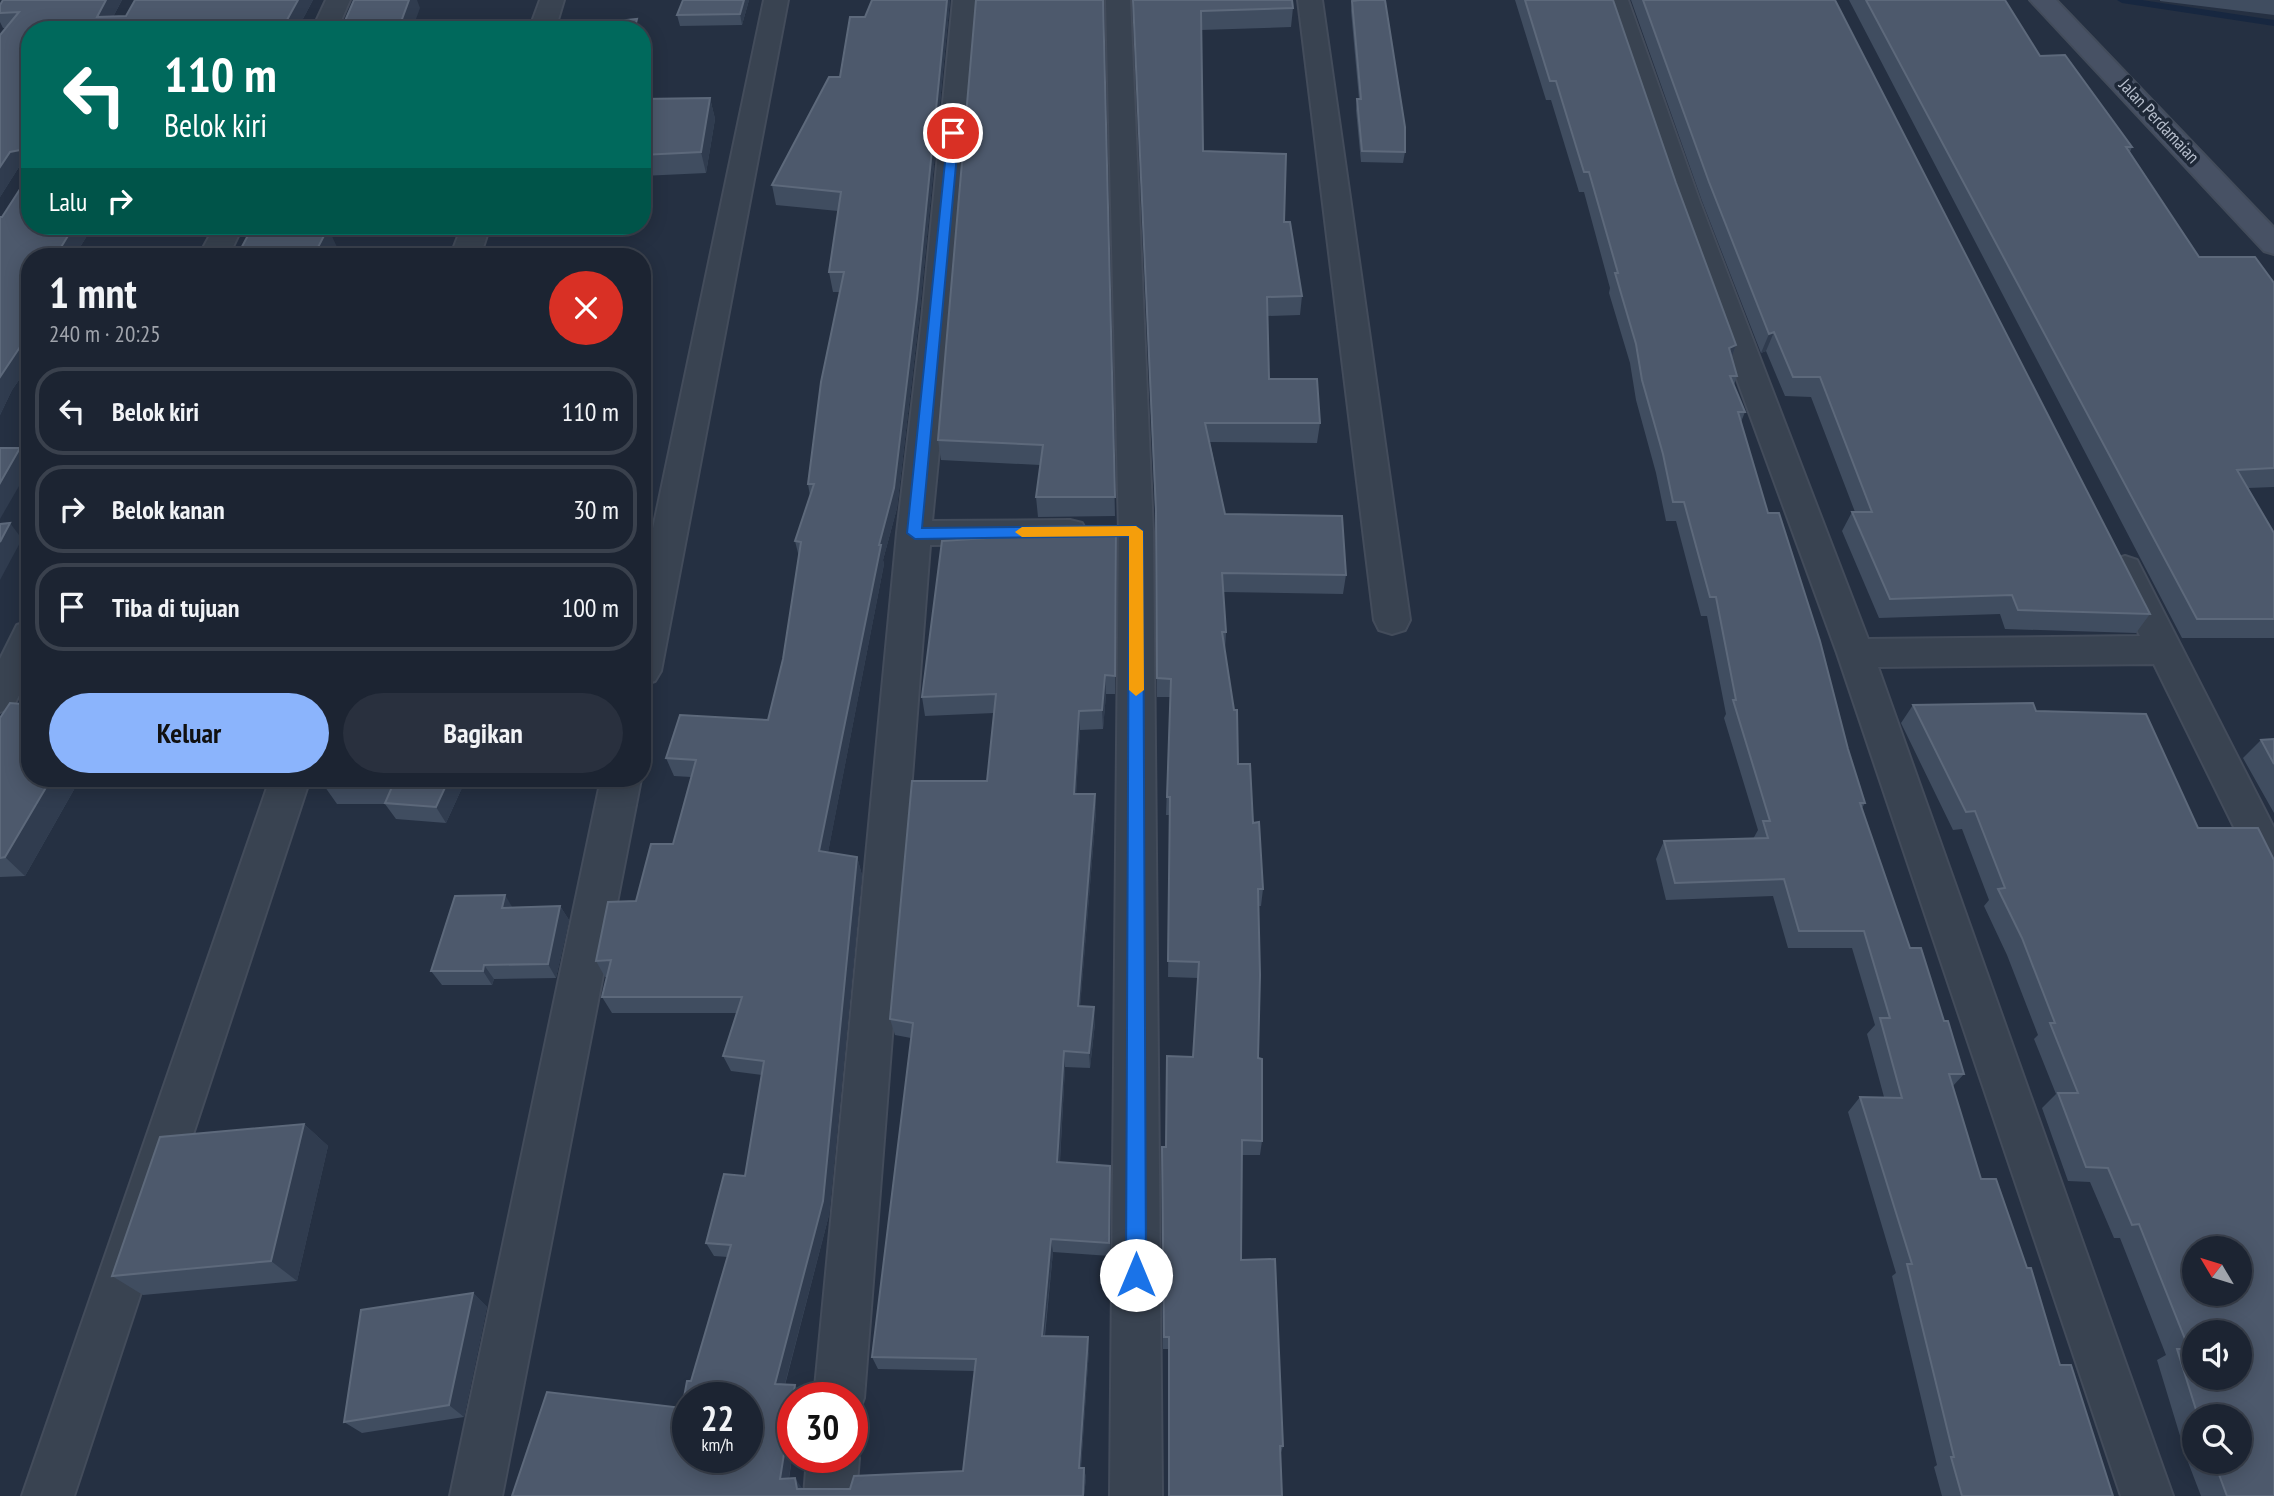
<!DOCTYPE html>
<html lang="id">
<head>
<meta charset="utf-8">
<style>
  :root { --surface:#1c2432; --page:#29303e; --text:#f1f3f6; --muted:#a0a4ac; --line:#3a414d; --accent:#8bb4fc }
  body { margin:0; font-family:"PT Sans Narrow",sans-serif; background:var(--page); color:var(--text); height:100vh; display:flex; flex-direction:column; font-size:26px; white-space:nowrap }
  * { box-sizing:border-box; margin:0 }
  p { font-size:23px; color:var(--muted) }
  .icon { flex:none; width:38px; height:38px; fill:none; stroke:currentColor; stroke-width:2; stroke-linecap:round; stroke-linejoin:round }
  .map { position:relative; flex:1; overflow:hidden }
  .side { position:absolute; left:21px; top:248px; width:630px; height:539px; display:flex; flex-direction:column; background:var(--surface); border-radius:28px; box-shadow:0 4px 18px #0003,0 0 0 2px var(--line) }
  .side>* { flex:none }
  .guide { position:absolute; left:21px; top:21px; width:630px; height:214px; border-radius:28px; box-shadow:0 4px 18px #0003,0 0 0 2px var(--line); background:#00695c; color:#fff; overflow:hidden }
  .needle { width:46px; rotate:308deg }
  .fabs { position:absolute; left:2182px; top:1236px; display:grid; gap:14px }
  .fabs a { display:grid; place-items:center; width:70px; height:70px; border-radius:50%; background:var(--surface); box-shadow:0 4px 18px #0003,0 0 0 2px var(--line); font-size:35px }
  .speed { position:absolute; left:672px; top:1382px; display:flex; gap:14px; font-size:35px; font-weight:700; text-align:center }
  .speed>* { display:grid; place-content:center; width:91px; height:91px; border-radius:50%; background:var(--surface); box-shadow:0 4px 18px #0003,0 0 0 2px var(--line); line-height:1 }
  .speed small { font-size:18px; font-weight:400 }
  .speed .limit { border:10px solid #d22; background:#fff; color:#111 }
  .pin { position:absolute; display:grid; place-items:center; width:60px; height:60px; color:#fff; margin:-30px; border:4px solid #fff; border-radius:50%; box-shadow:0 2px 7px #0007 }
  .me { position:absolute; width:77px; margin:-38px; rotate:0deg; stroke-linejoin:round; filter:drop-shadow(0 0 5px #0008) }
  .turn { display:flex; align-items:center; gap:24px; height:147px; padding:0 28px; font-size:32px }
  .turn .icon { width:91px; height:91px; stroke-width:2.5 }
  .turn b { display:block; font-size:49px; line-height:60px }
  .then { display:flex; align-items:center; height:66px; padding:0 28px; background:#0003; gap:14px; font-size:26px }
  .round { display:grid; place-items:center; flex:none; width:74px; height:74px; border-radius:37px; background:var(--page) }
  .summary { display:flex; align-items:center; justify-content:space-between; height:119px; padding:0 28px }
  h1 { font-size:42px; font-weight:600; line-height:52px }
  .primary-button { display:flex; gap:14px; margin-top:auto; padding:14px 28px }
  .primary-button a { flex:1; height:80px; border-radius:42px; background:var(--accent); color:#111; font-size:28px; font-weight:600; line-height:80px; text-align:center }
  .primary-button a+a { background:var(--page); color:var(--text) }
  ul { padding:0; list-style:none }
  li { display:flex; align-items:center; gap:21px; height:88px; margin:0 14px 10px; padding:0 14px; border:4px solid var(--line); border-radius:28px }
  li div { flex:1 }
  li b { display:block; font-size:26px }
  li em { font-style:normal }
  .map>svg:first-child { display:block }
</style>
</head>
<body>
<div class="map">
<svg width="2274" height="1496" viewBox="0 0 2274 1496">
  <rect width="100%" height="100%" fill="#253042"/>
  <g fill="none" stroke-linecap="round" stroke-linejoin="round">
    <!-- stream -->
    <path fill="#172740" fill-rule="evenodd" d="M2117,0h25l132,20v6l-152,-23z"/>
    <defs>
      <path id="street" d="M326,0h24l-13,30h-25z
        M540,0h24l-9,30h-26z
        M764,0h24l-127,671 -6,10 -13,4v-104z
        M953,0h24l-25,319 -20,202 138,-1 12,3 5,9 -5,9 -12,3 -140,1 -66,853 -7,18 -5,2v-20h-38l83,-865 25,-214z
        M1106,0h24l23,531 9,965h-52l9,-965z
        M1298,0h24l88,620 -5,10 -13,4 -13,-4 -5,-10z
        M1604,0h24l72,202 168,437 272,-3 -33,-67 6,-9 12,-4 12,4 137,268v57l-14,-5 -106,-216 -276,3 295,829h-52l-284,-843 -165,-451z
        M215,226h28l-15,31h-30z
        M462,226h28l-10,31h-30z
        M30,621v53l-17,33 -13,5v-53l17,-34z
        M270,779h40l-236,717h-52z
        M601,779h40l-139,717h-52z
        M852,1442l7,16 -3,38h-52l3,-38h45z"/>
      <path id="secondary" d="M2030,0h26l218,228v26l-10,-3z"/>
    </defs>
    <!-- street casing -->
    <use href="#street" stroke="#434c5b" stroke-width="4"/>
    <!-- secondary casing -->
    <use href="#secondary" stroke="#434c5b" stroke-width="4"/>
    <!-- street -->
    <use href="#street" fill="#394351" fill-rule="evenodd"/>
    <!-- secondary -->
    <use href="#secondary" fill="#475164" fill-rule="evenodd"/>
  </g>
  <!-- wall -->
  <path fill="#404d60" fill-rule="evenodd" d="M3,0h119l-9,17 200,-17 -16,30h-267v196h63l-19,31h-44v107l-18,26 -12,25v-198h2l20,-31 1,-19h-4l-19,30v-162l6,-7h-3l-3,-6v-17z
    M683,0h66l-7,25 -62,1 -3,-11z
    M872,0h78l-31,319 -22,189 -14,52 1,4 -56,288 29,5 5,18 -33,340 -44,170h10l6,11 -12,83 13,9v1h48l113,-18 12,-100 -97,-2 -6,-12 39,-319 -16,-3 -5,-16 97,-238 7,-68 -69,3 -3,-19 95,-161 99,-10 -1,168h-9l-3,35 -23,1 -4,64h19l1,18 -16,194 15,17 -5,45 -25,-1 -5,95 50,18v76l-57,-4 -8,84 44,13 -8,119h3l2,10 -2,18h-572l170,-88 9,-27 37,-124 -14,-1 -8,-13 39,-67 17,-101 -31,-4 -8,-15 14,-43h-125l-10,-16 5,-20h-2l-9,-16 77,-117 18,-67 -17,-1 -8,-18 102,-38 15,-61 16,-102 -4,-16 15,-45 -2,-12 32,-192h-7l-4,-20 9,-61 -62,-6 -4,-20 68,-108z
    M1103,0l12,516 -77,1 -2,-20 4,-32 -99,-5 -3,-20z
    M1133,0h159l1,8 -2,19 -90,3 2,121 81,71 18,74 -2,19 -33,1 2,63 51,44 -3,20 -107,-1 15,72 121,61 -3,19 -120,-2 3,40 -1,19 13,113 15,59 10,66 -2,17h-3v152l4,83 -2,14h-18l-1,105 42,186 -3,10 2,40h-113l-1,-147h-5l-1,-202h4l27,-90 5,-79 -30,-1 2,-162h-4l4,-118h-13l-1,-166z
    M1515,0h98l63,183 60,162 -4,12 5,19 -3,9 11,27 -4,10 27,91 97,290 -3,5 48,140 34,73 20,53 -12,13 29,92 79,186 53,131h-171l-8,-29 3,-2 -45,-189 4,-3 -48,-161 12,-15h24l-17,-63 8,-9 -23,-77h-64l-15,-52 -107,4 -10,-41 8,-18 89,-2 5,-9 -34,-112 2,-4 -19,-98h-6l-25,-95h-10l-10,-48 -20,-73 -6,-37 -21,-70 1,-5 -26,-96h-5l-28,-92h-5z
    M1631,0h204l315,614 -14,19 -131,-4 -5,-15 -121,4 -37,-87 10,-19h3l-44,-115 -26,-1 -19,-45 -5,2 -59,-152z
    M1849,0h156l35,56 92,91 -2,5 69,105 75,26v204l-26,1 26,45v105h-92z
    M2160,0h114v15l-114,-14z
    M1352,1l53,151 -2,11 -42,-1 -5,-52 1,-11h2l-8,-88z
    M710,98l5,21 -9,54 -64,3v-77z
    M22,704l8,75h50l-55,97 -25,1v-159z
    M1913,705l123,6 162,117 76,668h-73l-13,-34 -31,-102 9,-5 -46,-117h-6l-24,-56 -22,-1 -26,-73 14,-14 -22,-55 4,-4 -31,-80 -23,-49 5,-6 -27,-71 -9,1 -52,-107zM2194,1416h46v45h-46z
    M2274,739v74l-31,-55 18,-18z
    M466,779l-20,44 -50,-4 -11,-15h-48l-12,-17z
    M560,906l9,14 -13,58 -62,1 -2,6h-50l-11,-14 82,-64z
    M304,1124l24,22 -31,135 -154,14 -31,-19z
    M473,1293l14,14 -23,110 -102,16 -18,-11z"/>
  <!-- shaded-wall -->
  <path fill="#303c4f" d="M106,0h16l-16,30 -9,-13z
    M298,0h15l-16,30h-15z
    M409,0h8l3,8 -8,22h-14z
    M744,0h5l-7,25 -2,-11z
    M947,0h3l-31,319 -22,189 -14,52 1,4 -59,304 -6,-17 60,-306z
    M637,19l2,11h-5z
    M710,98l5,21 -9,54 -5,-21z
    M20,150l9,15 -10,2 -19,30v-30l10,-15z
    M74,226h19l-19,31h-19z
    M316,226h10v7l2,-5 9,19 -5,10h-19z
    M30,332v32l-18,26 -12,25v-38z
    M1774,332l-8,19 -5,2 8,-19z
    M1736,345l-7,20v-17z
    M20,448l10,12v7l-30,52v-36z
    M10,523l12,16 -22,41v-38z
    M1105,675l1,19 -3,35 -1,-19z
    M1079,711l1,19 -5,82 -1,-18z
    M51,779h29l-55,97 -20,-19z
    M449,779h17l-20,44 -10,-16z
    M1095,794l1,18 -17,210 -1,-16z
    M857,857l5,18 -33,340 -47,180 -7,-11z
    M505,895l9,15 -12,-2z
    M560,906l9,14 -13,58 -8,-14z
    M484,965l10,14 -2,6 -9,-14z
    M1094,1007l1,16 -5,45 -1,-15z
    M1064,1051l1,16 -6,109 -2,-14z
    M304,1124l24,22 -31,135 -26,-20z
    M1051,1239l2,13 -10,95 -1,-11z
    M473,1293l14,14 -23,110 -15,-12z
    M1088,1337l1,12 -9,129 -1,-10z
    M795,1385l6,11v2h-8v54l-6,37 -7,-10z
    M1084,1468l2,10 -2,18h-1z
    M795,1478l7,10 2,8 -7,-7z"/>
  <!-- building -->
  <path fill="#4d596c" stroke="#5d697b" stroke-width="2" fill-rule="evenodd" d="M3,0h103l-9,17 29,-1 9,-16h163l-16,29 -252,1v196h44l-19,31h-25v75l-30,45v-160h2l20,-31 1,-33 -3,-3 -10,2 -10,15v-132l19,-23 -19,1v-8z
    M354,0h55l-11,30h-57z
    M683,0h61l-4,14 -63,1z
    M872,0h75l-30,299 -23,189 -15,57h2l-62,306 38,6 -34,344 -48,183 20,1 -15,94 15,-1 2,11h53l4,-13 109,-5 13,-112 -104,-2 41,-334 -23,-4 22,-238h75l9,-87 -74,3 20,-156 75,-5 1,-9 98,-1 -1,150 -10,-1 -3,35 -23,1 -5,83h21l-17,212 16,1 -5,46 -25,-2 -7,111 53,4 -1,77 -58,-4 -9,97 46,1 -9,131h5l-1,28h-571l35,-104 135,16 5,-27h4l40,-136 -25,-2 18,-69 21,2 19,-115 -41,-5 19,-59h-140l9,-37 -15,1 12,-59 28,-1 15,-57h22l23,-84 -30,-2 14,-43 88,5 15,-61 18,-117 -6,-1 19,-57h-6l13,-102 23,-110h-15l12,-80 -69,-7 57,-108h11l10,-60h15zM688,1398h59v60h-59z
    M976,0h127l12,497h-79l7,-52 -105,-5z
    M1133,0h159l1,8 -92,3 2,140 83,3 -2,68h6l12,74 -35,1 2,82h48l3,44h-115l20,91 117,2 4,59 -124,-2 4,59h-4l12,78h3l1,54h12l3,59 6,-1 4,67h-5l2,86 -2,83 4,1v82l-20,-1 -1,120 34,-1 8,187h-3l2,50h-113v-159h-5l-2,-190h4l1,-91 26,1 6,-95 -31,-1 2,-164h-3l4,-118 -14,-1 -1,-167z
    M1360,0h25l20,127v25l-43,-1 -5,-52h4l-9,-98z
    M1525,0h88l63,183 60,162 -7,3 8,28h-7l15,36h-7l30,101h11l41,128 28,108 17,54h-5l50,145h11l23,73h4l16,53h-15l32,105h15l31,89h4l29,97h11l42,131h-151l-11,-39h3l-47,-193h5l-52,-167 42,1 -22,-80h10l-26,-87h-65l-15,-52 -109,4 -11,-42 104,-3 -5,-17h7l-37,-121h3l-20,-103h-6l-26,-95h-11l-10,-48 -21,-74 -6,-36 -21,-71h3l-29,-101h-5l-28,-91h-6z
    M1643,0h192l315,614 -132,-4 -6,-15 -122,4 -38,-87h20l-52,-135h-27l-19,-45 -5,2 -60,-152z
    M1866,0h139l35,56 25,-1 67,92h-6l73,110h56l19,26v185l-37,2 37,63v86h-77z
    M637,19l-3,11h-73v-3z
    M710,98l-9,54 -59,3v-56z
    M253,226h63v2h12l-15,29h-69l2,-3h-8z
    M0,448h20l-20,35z
    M10,523l-10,19v-18z
    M30,690v89h21l-46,78 -5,1v-140l10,-15 12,1z
    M2033,703l3,8 110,3 52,114h60l16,32v636h-47l-13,-35h26v-45h-42l-21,-67h12l-50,-125 -7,1 -24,-57 -22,-1 -28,-74h20l-28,-70h5l-33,-85 -24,-49 7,-1 -30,-77 -9,1 -53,-107zM2194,1248h46v45h-46zM2194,1332h46v45h-46z
    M2274,739v25l-13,-24z
    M328,779h121l-13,28 -51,-4 7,-16h-67z
    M505,895l-3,13 58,-2 -12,58 -64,1 -1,6h-52l24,-75z
    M304,1124l-33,137 -159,15 48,-139z
    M473,1293l-24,112 -105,17 17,-112z"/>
  <!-- route -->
  <path fill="#1a73e8" stroke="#114b97" stroke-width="2" d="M953,129l6,4 -37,395 214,-2 7,5 3,744 -2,7 -8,3 -7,-3 -3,-7 3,-739 -214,3 -8,-6 41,-400z"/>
  <!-- slow -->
  <path fill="#f59e0b" d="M1136,526l7,5 1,159 -8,6 -7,-6v-154l-107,1 -7,-5 7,-5z"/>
  <g text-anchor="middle" stroke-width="7" stroke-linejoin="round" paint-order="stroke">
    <!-- far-street labels -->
    <g font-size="18" fill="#b6becc" stroke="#1e2837">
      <text transform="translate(2159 121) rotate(47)" y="6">Jalan Perdamaian</text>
    </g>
  </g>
</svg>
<div class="fabs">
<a><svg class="needle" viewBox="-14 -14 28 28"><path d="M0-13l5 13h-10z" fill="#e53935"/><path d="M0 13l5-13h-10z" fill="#a0a4ac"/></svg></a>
<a><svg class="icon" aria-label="sound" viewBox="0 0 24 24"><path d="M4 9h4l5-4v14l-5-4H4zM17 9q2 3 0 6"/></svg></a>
<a><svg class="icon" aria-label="search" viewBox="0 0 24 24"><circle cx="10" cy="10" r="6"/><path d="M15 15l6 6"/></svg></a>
</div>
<div class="speed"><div>22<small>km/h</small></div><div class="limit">30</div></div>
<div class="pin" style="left:953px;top:133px;background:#d93025"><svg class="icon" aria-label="arrive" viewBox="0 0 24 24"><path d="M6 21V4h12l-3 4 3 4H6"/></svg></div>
<svg class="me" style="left:1136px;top:1275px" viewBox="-20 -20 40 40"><circle r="19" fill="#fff"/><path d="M0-13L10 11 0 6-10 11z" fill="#1a73e8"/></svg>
<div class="guide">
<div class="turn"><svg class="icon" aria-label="left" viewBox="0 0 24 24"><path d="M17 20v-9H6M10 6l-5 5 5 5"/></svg><div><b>110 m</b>Belok kiri</div></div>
<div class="then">Lalu<svg class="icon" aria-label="right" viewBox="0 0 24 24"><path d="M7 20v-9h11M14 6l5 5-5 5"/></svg></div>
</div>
<section class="side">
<div class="summary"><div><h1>1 mnt</h1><p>240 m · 20:25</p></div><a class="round" style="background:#d93025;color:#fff"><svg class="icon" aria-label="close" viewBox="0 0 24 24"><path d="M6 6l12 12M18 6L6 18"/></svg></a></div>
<ul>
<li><svg class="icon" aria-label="left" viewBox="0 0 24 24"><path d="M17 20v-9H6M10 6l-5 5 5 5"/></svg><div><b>Belok kiri</b></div><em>110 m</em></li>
<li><svg class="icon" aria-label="right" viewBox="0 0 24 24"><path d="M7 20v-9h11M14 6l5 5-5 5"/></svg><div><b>Belok kanan</b></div><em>30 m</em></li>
<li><svg class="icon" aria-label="arrive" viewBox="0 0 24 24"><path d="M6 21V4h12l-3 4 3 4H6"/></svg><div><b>Tiba di tujuan</b></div><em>100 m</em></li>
</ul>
<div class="primary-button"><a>Keluar</a><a>Bagikan</a></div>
</section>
</div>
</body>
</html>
